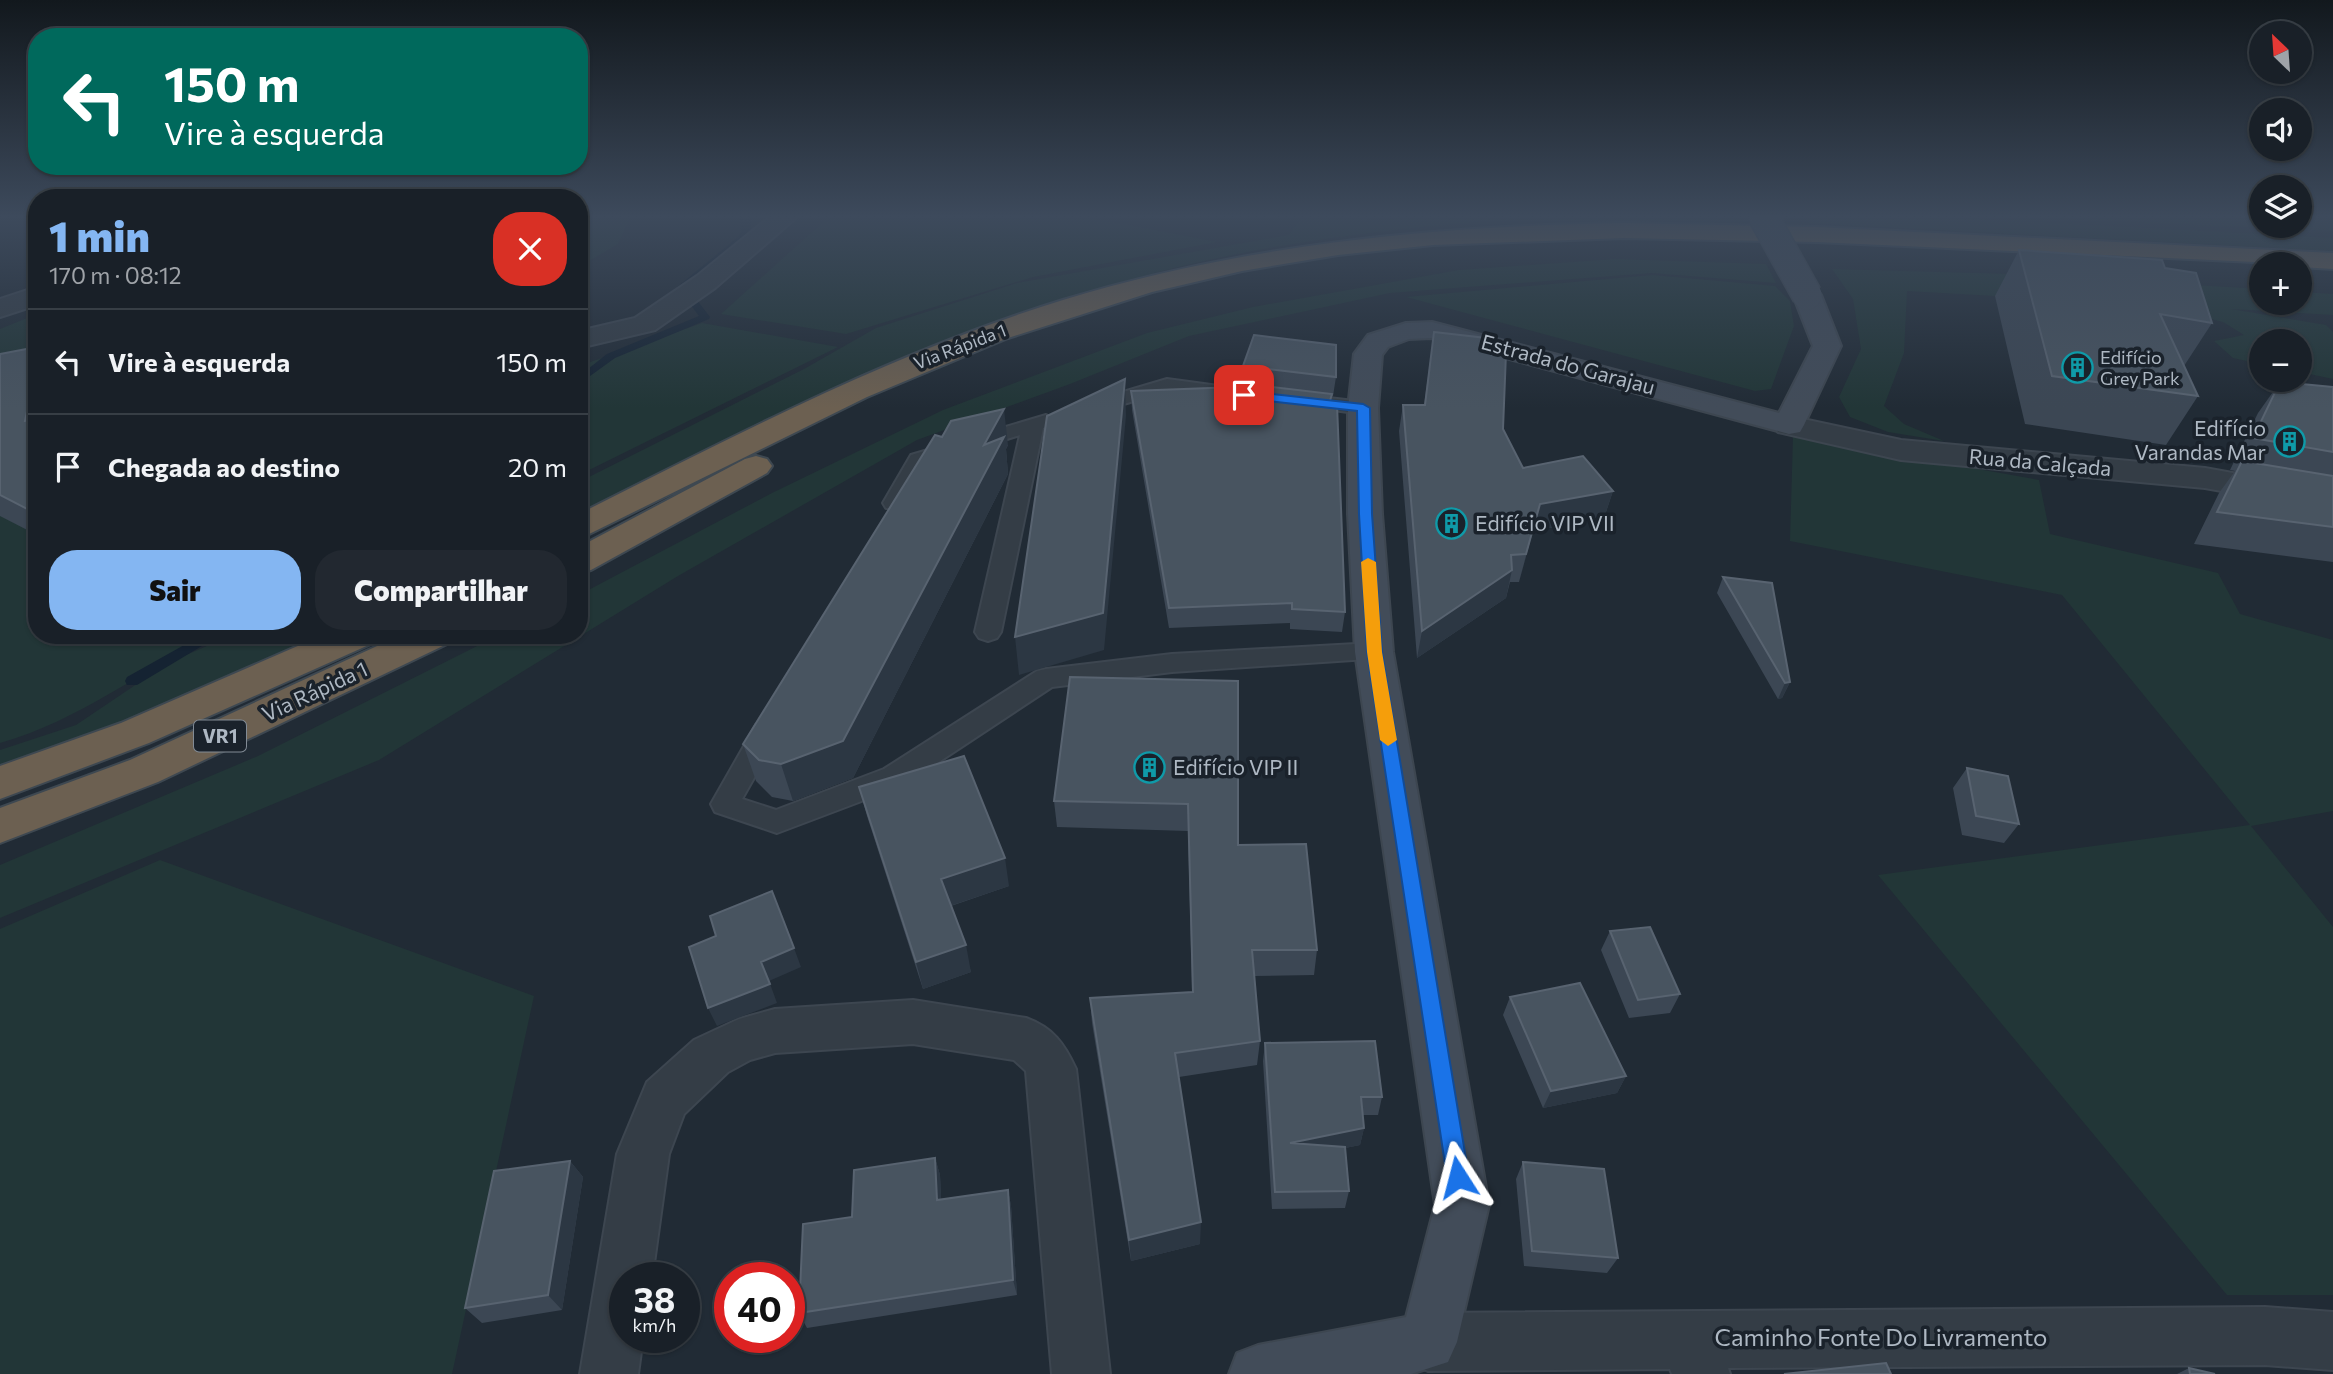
<!DOCTYPE html>
<html lang="pt">
<head>
<meta charset="utf-8">
<style>
  :root { --surface:#192028; --page:#222830; --text:#f1f3f6; --muted:#9fa3a8; --line:#373e45; --accent:#84b6f2 }
  body { margin:0; font-family:Commissioner,sans-serif; background:var(--page); color:var(--text); height:100vh; display:flex; flex-direction:column; font-size:26px; white-space:nowrap }
  * { box-sizing:border-box; margin:0 }
  p { font-size:23px; color:var(--muted) }
  .icon { flex:none; width:38px; height:38px; fill:none; stroke:currentColor; stroke-width:2; stroke-linecap:round; stroke-linejoin:round }
  .map { position:relative; flex:1; overflow:hidden }
  .sheet { position:absolute; left:28px; top:189px; width:560px; height:455px; display:flex; flex-direction:column; background:var(--surface); border-radius:28px; box-shadow:0 2px 5px #0004,0 0 0 2px var(--line) }
  .sheet>* { flex:none }
  .hud { position:absolute; left:28px; top:28px; width:560px; height:147px; border-radius:28px; box-shadow:0 2px 5px #0004,0 0 0 2px var(--line); background:#00695c; color:#fff; overflow:hidden }
  .needle { width:46px; rotate:335deg }
  .controls { position:absolute; left:2249px; top:21px; display:grid; gap:14px }
  .controls a { display:grid; place-items:center; width:63px; height:63px; border-radius:50%; background:var(--surface); box-shadow:0 2px 5px #0004,0 0 0 2px var(--line); font-size:35px }
  .speed { position:absolute; left:609px; top:1262px; display:flex; gap:14px; font-size:35px; font-weight:700; text-align:center }
  .speed>* { display:grid; place-content:center; width:91px; height:91px; border-radius:50%; background:var(--surface); box-shadow:0 2px 5px #0004,0 0 0 2px var(--line); line-height:1 }
  .speed small { font-size:18px; font-weight:400 }
  .speed .limit { border:10px solid #d22; background:#fff; color:#111 }
  .pin { position:absolute; display:grid; place-items:center; width:60px; height:60px; color:#fff; margin:-30px; border-radius:14px; box-shadow:0 4px 10px #0006 }
  .me { position:absolute; width:77px; margin:-38px; rotate:351deg; stroke-linejoin:round; filter:drop-shadow(0 0 5px #0008) }
  .turn { display:flex; align-items:center; gap:24px; height:147px; padding:0 21px; font-size:32px }
  .turn .icon { width:91px; height:91px; stroke-width:2.5 }
  .turn b { display:block; font-size:49px; line-height:60px }
  .round { display:grid; place-items:center; flex:none; width:74px; height:74px; border-radius:28px; background:var(--page) }
  .summary { display:flex; align-items:center; justify-content:space-between; height:119px; padding:0 21px }
  h1 { font-size:42px; font-weight:800; line-height:52px; color:var(--accent) }
  .cta { display:flex; gap:14px; margin-top:auto; padding:14px 21px }
  .cta a { flex:1; height:80px; border-radius:28px; background:var(--accent); color:#111; font-size:28px; font-weight:800; line-height:80px; text-align:center }
  .cta a+a { background:var(--page); color:var(--text) }
  ul { padding:0; list-style:none }
  li { display:flex; align-items:center; gap:21px; height:105px; padding:0 21px; border-top:2px solid var(--line) }
  li div { flex:1 }
  li b { display:block; font-size:26px }
  li em { font-style:normal }
  .map>svg:first-child { display:block }
</style>
</head>
<body>
<div class="map">
<svg width="2333" height="1374" viewBox="0 0 2333 1374">
  <rect width="100%" height="100%" fill="#212b35"/>
  <!-- green -->
  <path fill="#223637" d="M579,216h52l-13,28 -39,23z
    M830,216h251l136,26 -184,35 -187,57 -125,-20z
    M1302,216h65v6l48,-6h323l4,6c-55,-1 -110,-1 -165,-1 -27,-1 -54,-3 -80,-1 -85,7 -172,17 -255,33 -238,46 -448,156 -663,264v-35l225,-113 72,-41 141,-45 272,-48z
    M1803,216h122l408,22v13l-525,-28z
    M2003,216h258v10h39v-10h33v15z
    M1615,259l151,5 10,19 -124,-10 -262,20 -201,43 -119,48 -153,56 -239,136 -299,184 -379,158v-53l258,-109 241,-121h80v-40l193,-102 171,-83 204,-77 106,-26 206,-37z
    M1832,269l180,5 249,15v14h39v-11l33,2v21l-102,-6 95,16 7,7v47l-33,-7v-31h-39v23l-28,-6 -19,-17 30,-6 -21,-13 -52,-13 37,-1 -301,-17 -3,62 -20,53 20,18 40,17 -56,-9 -38,-15 -11,-20 22,-48 -8,-50z
    M1652,275l123,11 15,15 4,25 -23,63 -16,2 -349,-94z
    M37,314v321h179c-74,34 -137,86 -216,108v-414z
    M702,323l136,24 -259,128v-109z
    M1793,436l246,44 11,54 168,39 22,41 93,26v171l-82,15 82,101v368h-106l-349,-420 372,-50 -188,-230 -272,-54z
    M232,635h93l-261,111 -64,20v-16l76,-25 92,-62z
    M160,860l374,136 -82,378h-452v-445z"/>
  <g fill="none" stroke-linecap="round" stroke-linejoin="round">
    <!-- stream -->
    <path fill="#152332" fill-rule="evenodd" d="M740,216h10l1,16 -6,9 -58,46 23,30 -1,2 -94,39 -36,26v-8l28,-22 92,-38 -22,-29 61,-50 3,-5z
      M202,635h18l-83,50h-10l-2,-4 2,-4z"/>
    <defs>
      <path id="lane" d="M1167,379l59,8 10,6 -10,6 -58,-8 -75,22 -10,-6 3,-4z
        M1303,395l60,7 10,6 -10,6 -67,-9 -3,-4 3,-4z
        M1046,415l11,6 -4,4 -10,3 -42,204 -4,6 -9,3 -9,-3 -4,-6 45,-197 -93,29 -25,44h-16l-3,-5 28,-48z
        M1374,643l9,3 4,6 -4,6 -211,14 -120,15 -148,98 -127,48 -62,-21 -4,-8 45,-79 10,-3 10,3 4,7 -38,67 34,11 108,-41 153,-98 9,-2 126,-15z"/>
      <path id="street" d="M771,216h27l-83,72 -60,42 -76,18v-17l56,-13 62,-42z
        M37,287v18l-37,12v-18z
        M1789,416l112,24 304,28 128,23v20l-128,-23 -304,-28 -123,-28 -4,-7 4,-7z
        M913,1000l113,18c27,10 38,25 50,51l34,305h-58l-26,-303 -12,-11 -101,-16 -138,9 -25,7 -22,12 -44,42 -15,40 -17,124h-27v59h18l-5,37h-58l37,-220 30,-72 47,-42 45,-21 36,-10z
        M2265,1307l68,5v58l-68,-5 -537,3 2,6h-58l-2,-5 -242,2 -20,-9 -9,-20 9,-20 20,-9z"/>
      <path id="secondary" d="M1807,287l10,2 4,6 20,51 -37,79 -4,7 -11,2 -358,-96 -22,1 -21,8 -6,8 -4,53 4,106 11,138 96,553 -32,137 -9,20 -37,12h-182l8,-21 21,-8 148,-28 29,-112 -80,-553 -7,-138v-106l6,-54 14,-19 38,-12 26,-1 347,91 34,-67 -20,-51 4,-6z"/>
      <path id="highway" d="M1624,223l193,4 516,26v16l-33,-2v-3l-483,-22 -193,-4 -191,7 -95,10 -96,16 -90,21 -144,46 -141,59 -288,142v-25c157,-79 315,-162 484,-214 184,-56 370,-74 561,-77z
        M756,456l11,3 5,7 -5,7 -176,97 -12,3v-26l166,-88z
        M323,635h53l-5,9 -222,99 -149,56v-33l121,-43z
        M401,635h51l-5,9 -289,138 -158,61v-35l130,-48z"/>
    </defs>
    <!-- lane casing -->
    <use href="#lane" stroke="#3d4650" stroke-width="4"/>
    <!-- street casing -->
    <use href="#street" stroke="#3d4650" stroke-width="4"/>
    <!-- secondary casing -->
    <use href="#secondary" stroke="#3d4650" stroke-width="4"/>
    <!-- highway casing -->
    <use href="#highway" stroke="#3e4851" stroke-width="4"/>
    <!-- lane -->
    <use href="#lane" fill="#343d46" fill-rule="evenodd"/>
    <!-- street -->
    <use href="#street" fill="#343d46" fill-rule="evenodd"/>
    <!-- secondary -->
    <use href="#secondary" fill="#424c59" fill-rule="evenodd"/>
    <!-- highway -->
    <use href="#highway" fill="#6c6051" fill-rule="evenodd"/>
    <defs>
      <path id="secondary-bridge" d="M1763,216l44,79"/>
    </defs>
    <!-- secondary-bridge casing -->
    <use href="#secondary-bridge" stroke="#3d4650" stroke-width="32" stroke-linecap="butt"/>
    <!-- secondary-bridge -->
    <use href="#secondary-bridge" stroke="#424c59" stroke-width="29"/>
  </g>
  <!-- wall -->
  <path fill="#3c4754" d="M2019,250l146,18 47,55 -28,43 14,30 -32,49 -141,-21 -30,-128z
    M1434,332l51,19 18,78 20,39 90,23 -9,27 -71,13 -14,51h-9l-4,16 -89,60 -18,-227 4,-26h21z
    M37,347v188l-37,-19v-162z
    M1243,366l93,11 -3,19h-2l-1,8 15,208 -3,20 -52,-3v-6l-121,5 -37,-218 -1,-19 106,-4 6,-4z
    M2280,382l53,5v175l-139,-18 25,-51 16,-22 -5,-1 28,-57z
    M942,437l66,8 -2,4 2,25 -155,304 -60,23 -21,-4 -16,-16 -13,-37z
    M1723,577l67,105 -8,16 -4,1 -61,-106z
    M1070,677l168,168 79,105 -3,25 -60,1 6,65 -3,24 -78,12 21,167 -69,17 -39,-238 -2,-25 102,-6 -4,-161 -131,-4 -3,-26z
    M1967,768l52,56 -15,19 -42,-8 -9,-47z
    M859,787l150,99 -58,20 20,66 -48,17 -56,-173z
    M1610,931l70,63 -10,19 -41,5 -28,-68z
    M1510,997l116,79 -9,17 -74,15 -40,-93z
    M1265,1043l117,54 -4,18h-15l1,13 -4,17 -15,3 4,43 -4,17 -73,1 -9,-148z
    M935,1158l5,17 1,24 67,-9 3,16 6,89 -210,33 -8,-15 53,-96z
    M570,1161l13,16 -21,133 -80,13 -17,-15z
    M1523,1162l95,96 -11,15 -83,-7 -8,-87z
    M2189,1368l26,6h-38z"/>
  <!-- shaded-wall -->
  <path fill="#2c3743" d="M37,363v73l-12,-15z
    M1125,379l1,37 -22,234 -85,25 -4,-38z
    M1004,409l4,36 -2,4 2,25 -155,304 -60,23 -12,-37 203,-319z
    M1613,491l-9,27 -71,13 -14,51 21,-78z
    M1512,570l-6,28 -89,60 5,-27z
    M1790,682l-8,16 -4,1 7,-16z
    M1005,858l4,28 -62,21 -6,-28z
    M966,945l5,27 -48,17 -7,-27z
    M794,948l7,19 -32,14 8,22 -60,23 -9,-18 53,-46z
    M1626,1076l-9,17 -74,15 8,-17z
    M1364,1128l-4,17 -73,15 3,-17z
    M935,1158l5,17 2,41 -5,-16z
    M570,1161l13,16 -21,133 -14,-15z
    M1008,1190l3,16 6,89 -4,-15z
    M1201,1222l-1,22 -69,17 -2,-21z"/>
  <!-- building -->
  <path fill="#485460" stroke="#586370" stroke-width="2" d="M2019,250l143,10 3,8 31,5 16,50 -52,-9 38,82 -146,-20z
    M1434,332l52,6 -1,13 21,2 -3,76 20,39 60,-12 30,35 -73,13 -14,50 -15,1 1,15 -90,61 -19,-226h22z
    M1254,335l82,10v32l-93,-11z
    M37,347v16l-12,58 12,-3v96l-37,-19v-141z
    M1125,379l-22,234 -88,24 32,-221z
    M2280,382l53,5v65l-80,-14z
    M1238,383l94,11 -3,10h8l8,208 -53,-3v-6l-123,5 -38,-217 106,-4z
    M1004,409l-20,36 20,-8 -161,304 -62,23 -22,-4 -16,-16 192,-309 7,2 9,-16z
    M2242,461l91,15v51l-116,-15z
    M1723,577l49,6 18,99 -5,1z
    M1070,677l168,4v164l68,-1 11,106h-65l8,91 -85,12 26,169 -72,18 -39,-242 103,-6 -5,-188 -134,-3z
    M964,756l41,102 -64,21 25,66 -50,17 -57,-175z
    M1967,768l41,8 11,48 -43,-8z
    M772,891l22,57 -33,14 9,22 -62,24 -19,-61 27,-11 -6,-20z
    M1650,927l30,67 -42,6 -28,-69z
    M1580,983l46,93 -75,15 -41,-94z
    M1375,1041l7,56h-21l3,31 -74,15 55,4 4,44 -74,1 -10,-149z
    M935,1158l2,42 71,-10 5,90 -214,33 4,-89 49,-7 2,-47z
    M570,1161l-22,134 -83,13 29,-137z
    M1523,1162l81,7 14,89 -86,-7z
    M1886,1363l5,11h-107z
    M2189,1368l26,6h-25z"/>
  <!-- sky -->
  <linearGradient id="sky" x2="0" y2="1"><stop stop-color="#12181d"/><stop offset="0.53" stop-color="#3d4a5c"/><stop offset="1" stop-color="#3d4a5c" stop-opacity="0"/></linearGradient>
  <rect width="2333" height="408" fill="url(#sky)"/>
  <!-- route -->
  <path fill="#1a73e8" stroke="#114b97" stroke-width="2" d="M1244,391l119,13 7,4 2,106 10,138 87,525 -3,7 -8,4 -8,-4 -3,-7 -80,-525 -8,-138 -2,-103 -117,-13v-6z"/>
  <!-- slow -->
  <path fill="#f59e0b" d="M1368,558l8,4 6,90 15,88 -9,6 -8,-6 -13,-88 -6,-90z"/>
  <!-- icons -->
  <defs>
    <symbol id="building-ring" viewBox="-11 -11 22 22"><circle r="9.5" fill="#1a222b" stroke="#0f9aa8" stroke-width="1.5"/><path d="M-4-6H4V6H1V3H-1V6H-4ZM-2.5-4.3h1.7v1.8h-1.7ZM.8-4.3h1.7v1.8H.8ZM-2.5-1h1.7V.8h-1.7ZM.8-1h1.7V.8H.8Z" fill="#0f9aa8"/></symbol>
  </defs>
  <g fill-rule="evenodd">
    <use href="#building-ring" x="2060" y="350" width="35" height="35"/>
    <use href="#building-ring" x="2272" y="424" width="35" height="35"/>
    <use href="#building-ring" x="1434" y="506" width="35" height="35"/>
    <use href="#building-ring" x="1132" y="750" width="35" height="35"/>
  </g>
  <g text-anchor="middle" stroke-width="7" stroke-linejoin="round" paint-order="stroke">
    <!-- far-street labels -->
    <g font-size="18" fill="#aeb8c3" stroke="#1a222b">
      <text transform="translate(960 347) rotate(-21)" y="6">Via Rápida 1</text>
    </g>
    <!-- far-poi labels -->
    <g font-size="18" fill="#aeb8c3" stroke="#1a222b" text-anchor="start">
      <text x="2100" y="364">Edifício<tspan x="2100" dy="21">Grey Park</tspan></text>
    </g>
    <!-- shield labels -->
    <rect fill="#1a222b" stroke="#828b95" stroke-width="2" x="194" y="720.5" width="52" height="31" rx="5"/>
    <g font-size="19" font-weight="bold" fill="#aeb8c3">
      <text x="220" y="743">VR1</text>
    </g>
    <!-- street labels -->
    <g font-size="21" fill="#aeb8c3" stroke="#1a222b">
      <text transform="translate(1568 365) rotate(15)" y="7">Estrada do Garajau</text>
      <text transform="translate(2040 463) rotate(5)" y="7">Rua da Calçada</text>
      <text transform="translate(315 692) rotate(-25)" y="7">Via Rápida 1</text>
    </g>
    <!-- poi labels -->
    <g font-size="21" fill="#aeb8c3" stroke="#1a222b" text-anchor="start">
      <text x="2266" y="436" text-anchor="end">Edifício<tspan x="2266" dy="24">Varandas Mar</tspan></text>
      <text x="1475" y="531">Edifício VIP VII</text>
      <text x="1173" y="775">Edifício VIP II</text>
    </g>
    <!-- near-street labels -->
    <g font-size="24" fill="#aeb8c3" stroke="#1a222b">
      <text x="1881" y="1346">Caminho Fonte Do Livramento</text>
    </g>
  </g>
</svg>
<div class="controls">
<a><svg class="needle" viewBox="-14 -14 28 28"><path d="M0-13l5 13h-10z" fill="#e53935"/><path d="M0 13l5-13h-10z" fill="#9fa3a8"/></svg></a>
<a><svg class="icon" aria-label="sound" viewBox="0 0 24 24"><path d="M4 9h4l5-4v14l-5-4H4zM17 9q2 3 0 6"/></svg></a>
<a><svg class="icon" aria-label="layers" viewBox="0 0 24 24"><path d="M12 4l9 5-9 5-9-5zM3 14l9 5 9-5"/></svg></a>
<a>+</a>
<a>−</a>
</div>
<div class="speed"><div>38<small>km/h</small></div><div class="limit">40</div></div>
<div class="pin" style="left:1244px;top:395px;background:#d93025"><svg class="icon" aria-label="arrive" viewBox="0 0 24 24"><path d="M6 21V4h12l-3 4 3 4H6"/></svg></div>
<svg class="me" style="left:1458px;top:1177px" viewBox="-20 -20 40 40"><path d="M0-17L14 15 0 8-14 15z" fill="#1a73e8" stroke="#fff" stroke-width="4"/></svg>
<div class="hud">
<div class="turn"><svg class="icon" aria-label="left" viewBox="0 0 24 24"><path d="M17 20v-9H6M10 6l-5 5 5 5"/></svg><div><b>150 m</b>Vire à esquerda</div></div>
</div>
<section class="sheet">
<div class="summary"><div><h1>1 min</h1><p>170 m · 08:12</p></div><a class="round" style="background:#d93025;color:#fff"><svg class="icon" aria-label="close" viewBox="0 0 24 24"><path d="M6 6l12 12M18 6L6 18"/></svg></a></div>
<ul>
<li><svg class="icon" aria-label="left" viewBox="0 0 24 24"><path d="M17 20v-9H6M10 6l-5 5 5 5"/></svg><div><b>Vire à esquerda</b></div><em>150 m</em></li>
<li><svg class="icon" aria-label="arrive" viewBox="0 0 24 24"><path d="M6 21V4h12l-3 4 3 4H6"/></svg><div><b>Chegada ao destino</b></div><em>20 m</em></li>
</ul>
<div class="cta"><a>Sair</a><a>Compartilhar</a></div>
</section>
</div>
</body>
</html>
